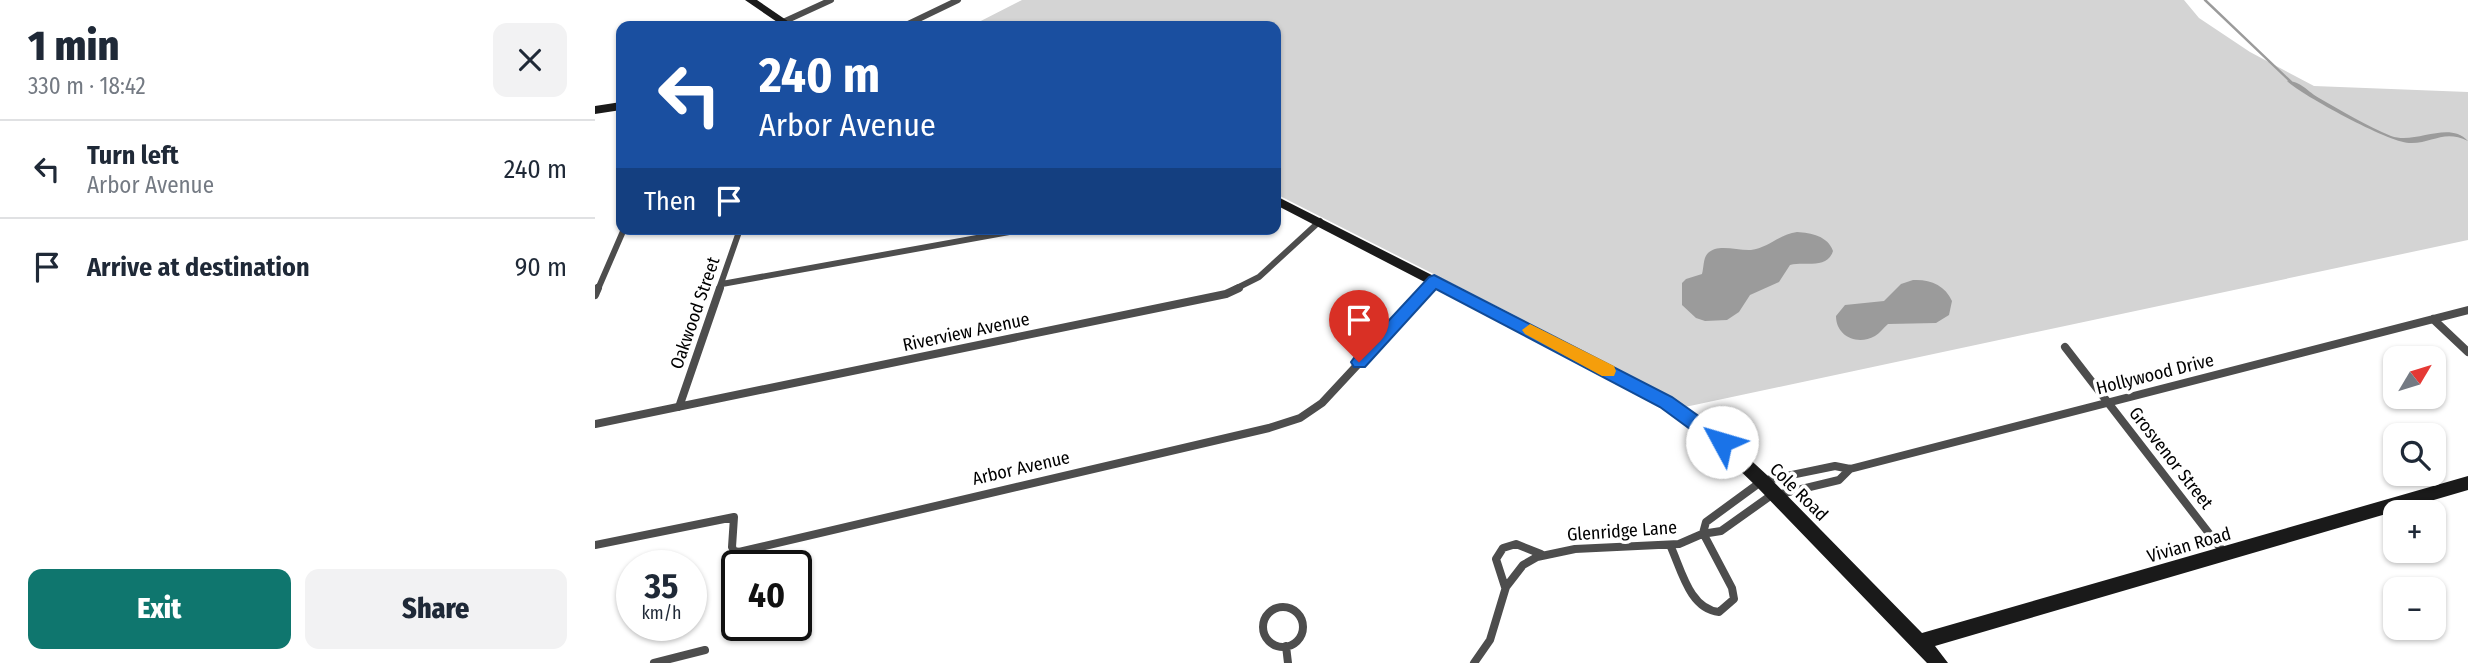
<!DOCTYPE html>
<html lang="en">
<head>
<meta charset="utf-8">
<style>
  :root { --surface:#fff; --page:#f2f2f3; --text:#1f2937; --muted:#747a83; --line:#e0e1e3; --accent:#0f766e }
  body { margin:0; font-family:"Fira Sans Condensed",sans-serif; background:var(--page); color:var(--text); height:100vh; display:flex; flex-direction:column; font-size:26px; white-space:nowrap }
  * { box-sizing:border-box; margin:0 }
  p { font-size:23px; color:var(--muted) }
  .icon { flex:none; width:38px; height:38px; fill:none; stroke:currentColor; stroke-width:2; stroke-linecap:round; stroke-linejoin:round }
  .map { position:relative; flex:1; overflow:hidden }
  .side { display:flex; flex-direction:column; background:var(--surface); width:595px }
  .side>* { flex:none }
  .guide { position:absolute; left:21px; top:21px; width:665px; height:214px; border-radius:14px; box-shadow:0 2px 5px #0004; background:#1a4fa0; color:#fff; overflow:hidden }
  .needle { width:46px; rotate:52deg }
  .controls { position:absolute; left:1788px; top:346px; display:grid; gap:14px }
  .controls a { display:grid; place-items:center; width:63px; height:63px; border-radius:14px; background:var(--surface); box-shadow:0 2px 5px #0004; font-size:35px }
  .speed { position:absolute; left:21px; top:550px; display:flex; gap:14px; font-size:35px; font-weight:700; text-align:center }
  .speed>* { display:grid; place-content:center; width:91px; height:91px; border-radius:50%; background:var(--surface); box-shadow:0 2px 5px #0004; line-height:1 }
  .speed small { font-size:18px; font-weight:400 }
  .speed .limit { border:4px solid #111; border-radius:10px; background:#fff; color:#111 }
  .pin { position:absolute; display:grid; place-items:center; width:60px; height:60px; color:#fff; margin:-72px -30px; border-radius:50% 50% 50% 0; rotate:-45deg; box-shadow:0 0 7px #0007 }
  .pin .icon { rotate:45deg }
  .me { position:absolute; width:77px; margin:-38px; rotate:309deg; stroke-linejoin:round; filter:drop-shadow(0 0 5px #0008) }
  .turn { display:flex; align-items:center; gap:24px; height:147px; padding:0 28px; font-size:32px }
  .turn .icon { width:91px; height:91px; stroke-width:2.5 }
  .turn b { display:block; font-size:49px; line-height:60px }
  .then { display:flex; align-items:center; height:66px; padding:0 28px; background:#0003; gap:14px; font-size:26px }
  .round { display:grid; place-items:center; flex:none; width:74px; height:74px; border-radius:14px; background:var(--page) }
  .summary { display:flex; align-items:center; justify-content:space-between; height:119px; padding:0 28px }
  h1 { font-size:42px; font-weight:800; line-height:52px }
  .button { display:flex; gap:14px; margin-top:auto; padding:14px 28px }
  .button a { flex:1; height:80px; border-radius:14px; background:var(--accent); color:#fff; font-size:28px; font-weight:800; line-height:80px; text-align:center }
  .button a+a { background:var(--page); color:var(--text) }
  ul { padding:0; list-style:none }
  li { display:flex; align-items:center; gap:21px; height:98px; padding:0 28px; border-top:2px solid var(--line) }
  li div { flex:1 }
  li b { display:block; font-size:26px }
  li em { font-style:normal }
  main { display:flex; flex:1; min-height:0 }
  .map>svg:first-child { display:block }
</style>
</head>
<body>
<main>
<section class="side">
<div class="summary"><div><h1>1 min</h1><p>330 m · 18:42</p></div><a class="round"><svg class="icon" aria-label="close" viewBox="0 0 24 24"><path d="M6 6l12 12M18 6L6 18"/></svg></a></div>
<ul>
<li><svg class="icon" aria-label="left" viewBox="0 0 24 24"><path d="M17 20v-9H6M10 6l-5 5 5 5"/></svg><div><b>Turn left</b><p>Arbor Avenue</p></div><em>240 m</em></li>
<li><svg class="icon" aria-label="arrive" viewBox="0 0 24 24"><path d="M6 21V4h12l-3 4 3 4H6"/></svg><div><b>Arrive at destination</b></div><em>90 m</em></li>
</ul>
<div class="button"><a>Exit</a><a>Share</a></div>
</section>
<div class="map">
<svg width="1873" height="663" viewBox="0 0 1873 663">
  <rect width="100%" height="100%" fill="#fff"/>
  <!-- green -->
  <path fill="#d4d4d4" d="M427,0h1162l15,18 51,34 64,34 154,6v148l-783,167 -149,-81 -260,-132v-168h-305z"/>
  <!-- water -->
  <path fill="#9b9b9b" d="M1692,81c14,0 21,11 32,17 21,12 50,29 72,38 25,9 57,-16 77,5 -25,-12 -35,3 -59,2 -21,-1 -106,-47 -122,-62z
    M1202,232c14,1 31,4 36,19 -6,19 -28,10 -43,14l-11,17 -29,13 -11,17 -12,8 -22,1 -9,-3 -14,-13v-22l4,-4 16,-5c2,-7 1,-16 6,-21 10,-10 30,-2 43,-3 17,-2 29,-16 46,-18z
    M1318,280c17,-1 32,5 39,21l-3,14 -13,8 -48,1c-5,4 -8,9 -13,12 -18,10 -39,0 -39,-20l9,-11 39,-4 17,-17z"/>
  <g fill="none" stroke-linecap="round" stroke-linejoin="round">
    <!-- stream -->
    <path stroke="#9b9b9b" stroke-width="2.5" d="M1610,0l86,82"/>
    <!-- street-far1 -->
    <path stroke="#4d4d4d" stroke-width="6" d="M188,22l48,-22
      M309,26l54,-26
      M127,284l304,-55
      M3,289l26,-60
      M124,289l21,-60
      M640,289l24,-12 61,-56
      M832,289l8,-8"/>
    <!-- street -->
    <path stroke="#4d4d4d" stroke-width="8" d="M0,295l3,-7
      M1838,319l35,33
      M1470,347l160,207
      M84,407l41,-119
      M0,424l631,-130 13,-6
      M1181,495l63,-15 11,-11
      M1108,533l3,-11 56,-41 73,-15 15,3 618,-159
      M0,545l139,-28 -2,30 2,4 5,1 530,-124 31,-10 22,-15 107,-115
      M1075,545c11,23 19,64 49,67l15,-13 -2,-11 -29,-55
      M910,587l-9,-28 7,-11 13,-4 25,10
      M668 627a20 20 0 1 1 40 0a20 20 0 1 1-40 0Z
      M691,646l2,17
      M59,663l51,-13
      M879,663l16,-23 16,-53 17,-22 14,-8 38,-8 104,-5 23,-10 19,-3 52,-37"/>
    <!-- secondary -->
    <path fill="#1a1a1a" fill-rule="evenodd" d="M150,0h12l38,26h-12z
      M26,102v8l-26,4v-8z
      M681,196l369,187 71,45 52,48 154,157 546,-157v14l-533,156 13,17h-21l-171,-177 -50,-48 -71,-47 -359,-186z"/>
  </g>
  <!-- route -->
  <path fill="#1a73e8" stroke="#114b97" stroke-width="2" d="M839,275l238,122 56,40 2,5 -2,6 -6,2 -6,-2 -56,-41 -224,-118 -71,78h-11l-3,-5 3,-4 75,-81z"/>
  <!-- slow -->
  <path fill="#f59e0b" d="M935,324l84,42 2,5 -2,5h-12l-77,-42 -3,-4z"/>
  <g text-anchor="middle" stroke-width="7" stroke-linejoin="round" paint-order="stroke">
    <!-- street labels -->
    <g font-size="18" fill="#000" stroke="#fff">
      <text transform="translate(100 313) rotate(-71)" y="6">Oakwood Street</text>
      <text transform="translate(371 332) rotate(-12)" y="6">Riverview Avenue</text>
      <text transform="translate(1560 374) rotate(-14)" y="6">Hollywood Drive</text>
      <text transform="translate(1576 458) rotate(52)" y="6">Grosvenor Street</text>
      <text transform="translate(426 468) rotate(-13)" y="6">Arbor Avenue</text>
      <text transform="translate(1204 492) rotate(45)" y="6">Cole Road</text>
      <text transform="translate(1027 531) rotate(-4)" y="6">Glenridge Lane</text>
      <text transform="translate(1594 545) rotate(-16)" y="6">Vivian Road</text>
    </g>
  </g>
</svg>
<div class="controls">
<a><svg class="needle" viewBox="-14 -14 28 28"><path d="M0-13l5 13h-10z" fill="#e53935"/><path d="M0 13l5-13h-10z" fill="#747a83"/></svg></a>
<a><svg class="icon" aria-label="search" viewBox="0 0 24 24"><circle cx="10" cy="10" r="6"/><path d="M15 15l6 6"/></svg></a>
<a>+</a>
<a>−</a>
</div>
<div class="speed"><div>35<small>km/h</small></div><div class="limit">40</div></div>
<div class="pin" style="left:764px;top:362px;background:#d93025"><svg class="icon" aria-label="arrive" viewBox="0 0 24 24"><path d="M6 21V4h12l-3 4 3 4H6"/></svg></div>
<svg class="me" style="left:1127px;top:442px" viewBox="-20 -20 40 40"><circle r="19" fill="#fff"/><path d="M0-13L10 11 0 6-10 11z" fill="#1a73e8"/></svg>
<div class="guide">
<div class="turn"><svg class="icon" aria-label="left" viewBox="0 0 24 24"><path d="M17 20v-9H6M10 6l-5 5 5 5"/></svg><div><b>240 m</b>Arbor Avenue</div></div>
<div class="then">Then<svg class="icon" aria-label="arrive" viewBox="0 0 24 24"><path d="M6 21V4h12l-3 4 3 4H6"/></svg></div>
</div>
</div>
</main>
</body>
</html>
